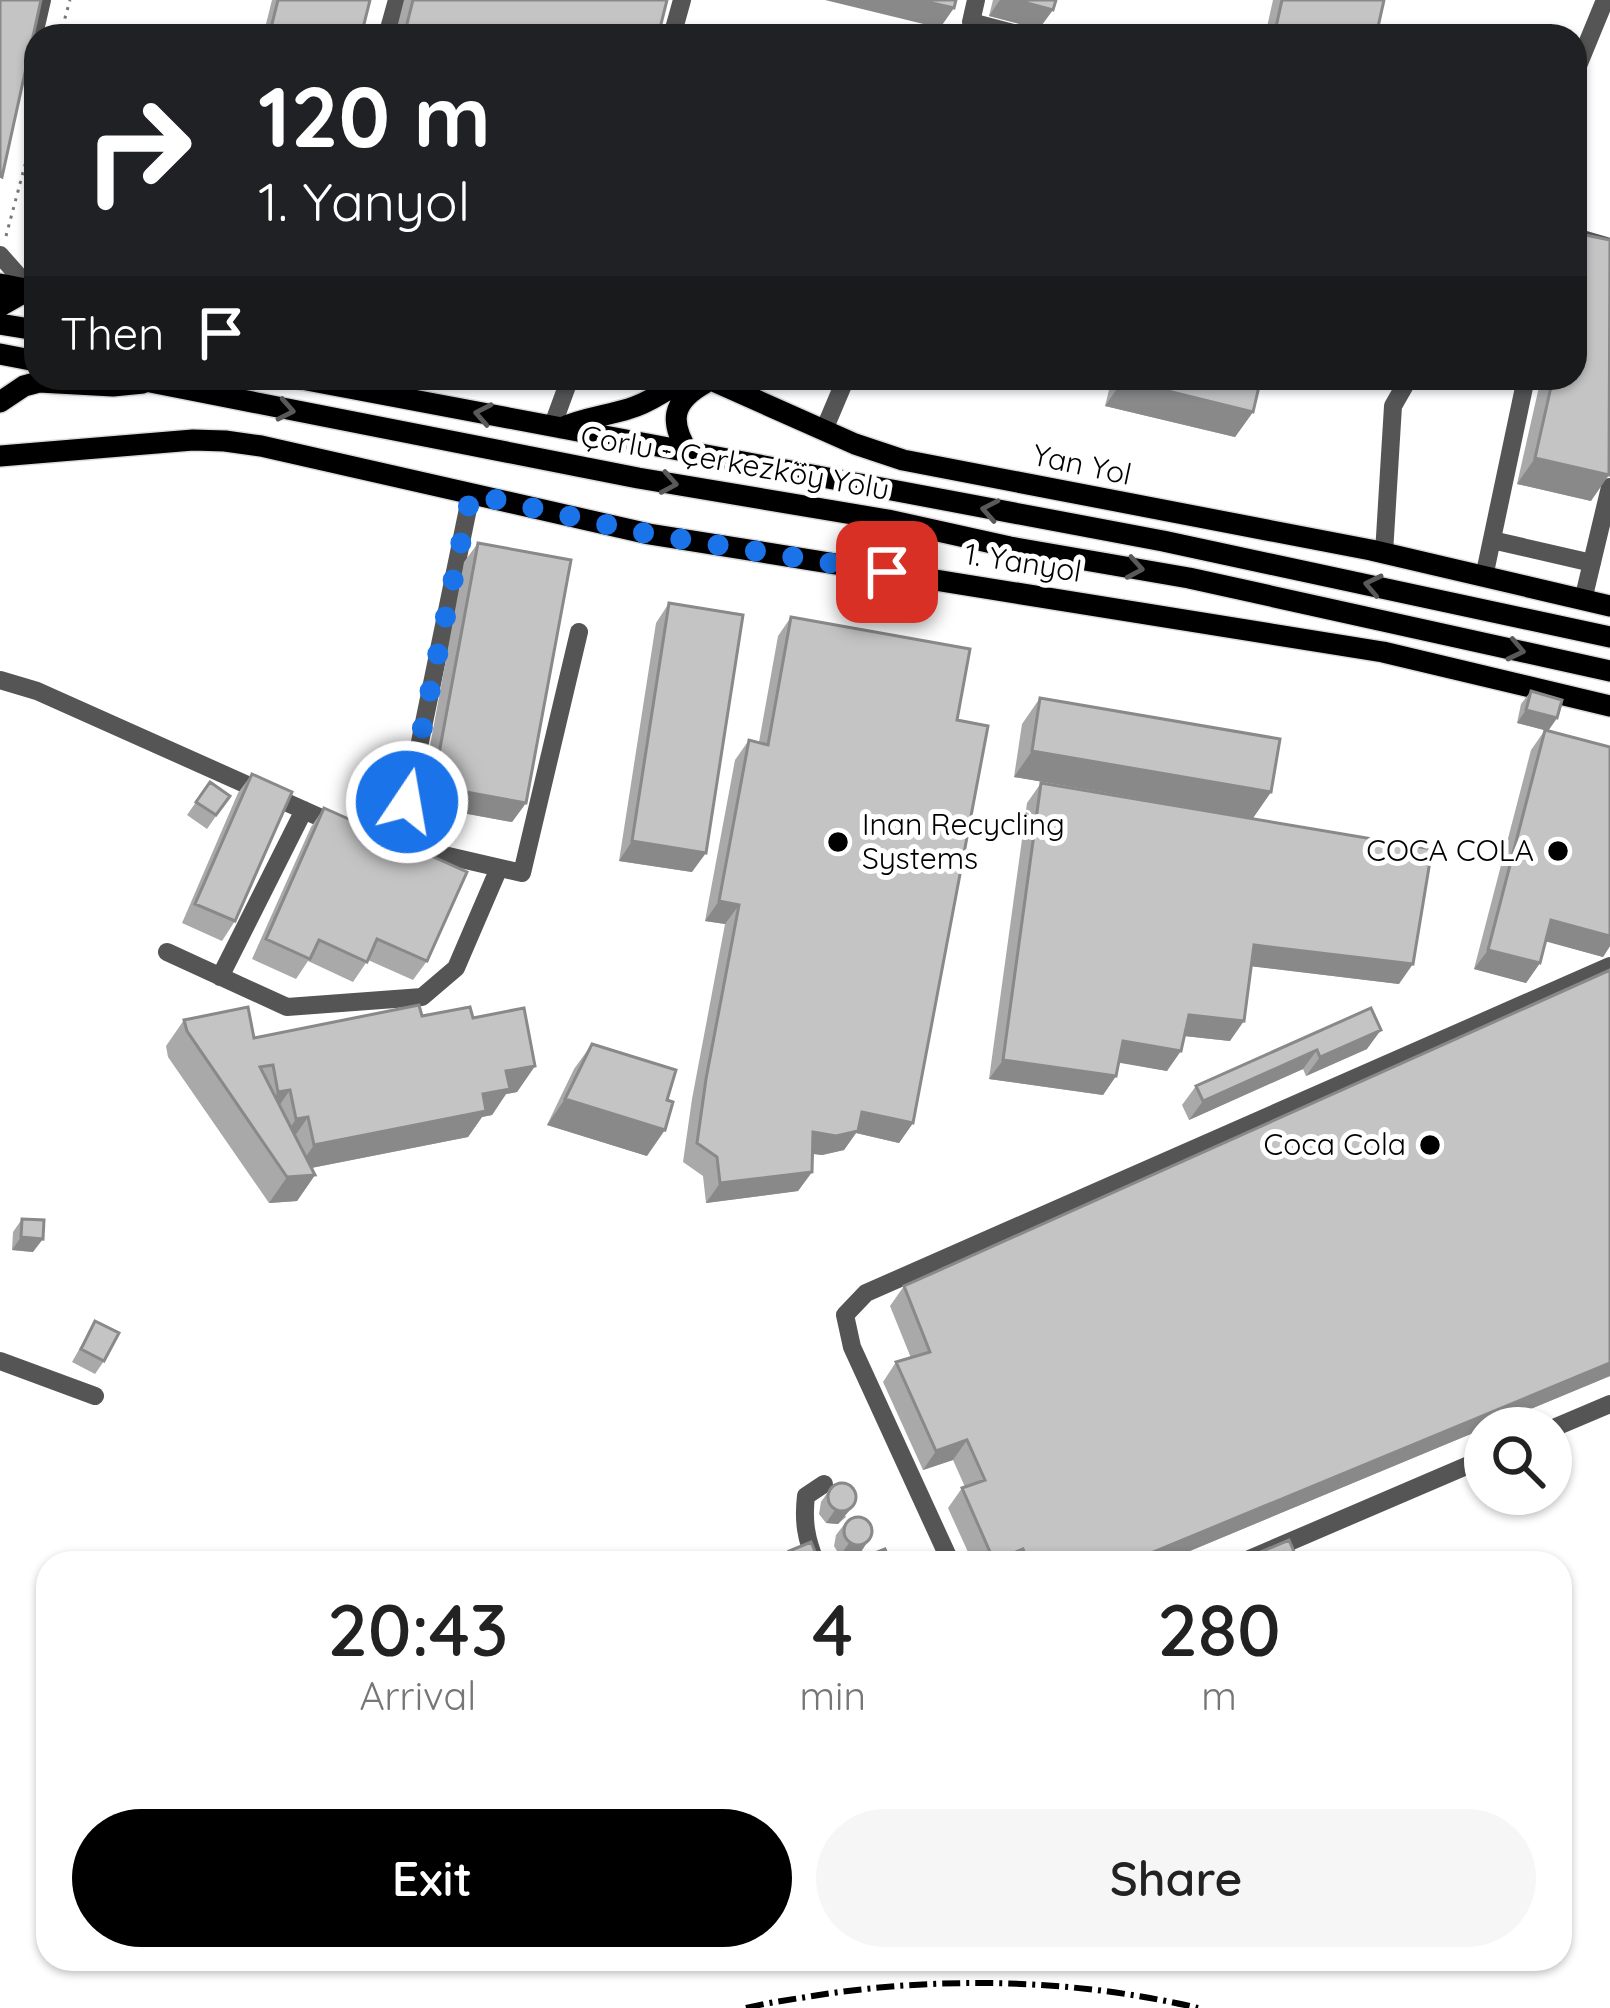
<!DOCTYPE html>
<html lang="en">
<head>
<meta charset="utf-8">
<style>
  :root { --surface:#fff; --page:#f6f6f6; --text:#222; --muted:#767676; --accent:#000 }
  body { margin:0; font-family:Quicksand,sans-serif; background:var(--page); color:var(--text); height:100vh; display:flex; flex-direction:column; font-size:45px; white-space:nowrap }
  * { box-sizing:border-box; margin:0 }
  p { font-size:39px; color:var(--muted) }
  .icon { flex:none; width:66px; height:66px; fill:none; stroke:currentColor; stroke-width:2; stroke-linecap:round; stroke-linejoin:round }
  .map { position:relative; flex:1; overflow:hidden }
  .sheet { position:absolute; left:36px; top:1551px; width:1536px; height:420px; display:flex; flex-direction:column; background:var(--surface); border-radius:36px; box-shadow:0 3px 9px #0004 }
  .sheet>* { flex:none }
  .banner { position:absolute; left:24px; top:24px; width:1563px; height:366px; border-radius:36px; box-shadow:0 3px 9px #0004; background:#202124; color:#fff; overflow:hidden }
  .tools { position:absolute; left:1464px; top:1407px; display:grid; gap:24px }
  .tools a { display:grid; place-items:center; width:108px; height:108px; border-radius:50%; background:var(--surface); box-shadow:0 3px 9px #0004; font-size:60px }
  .pin { position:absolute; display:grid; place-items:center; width:102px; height:102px; color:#fff; margin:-51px; border-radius:24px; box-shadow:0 6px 18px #0006 }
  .me { position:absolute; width:132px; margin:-66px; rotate:12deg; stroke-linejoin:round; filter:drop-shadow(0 0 9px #0008) }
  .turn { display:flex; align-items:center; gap:42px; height:252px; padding:0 36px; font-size:54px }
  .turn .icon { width:156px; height:156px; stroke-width:2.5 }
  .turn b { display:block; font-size:84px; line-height:102px }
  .then { display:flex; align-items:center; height:114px; padding:0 36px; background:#0003; gap:24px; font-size:45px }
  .eta { display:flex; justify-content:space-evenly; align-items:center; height:204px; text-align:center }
  .eta b { font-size:72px; font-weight:600; line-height:84px }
  .cta { display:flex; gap:24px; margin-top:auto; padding:24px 36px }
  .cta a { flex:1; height:138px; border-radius:72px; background:var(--accent); color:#fff; font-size:48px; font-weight:600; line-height:138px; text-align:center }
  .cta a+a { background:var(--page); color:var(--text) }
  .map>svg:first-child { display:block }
</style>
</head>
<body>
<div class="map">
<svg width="1610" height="2008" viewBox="0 0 1610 2008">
  <rect width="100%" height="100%" fill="#fff"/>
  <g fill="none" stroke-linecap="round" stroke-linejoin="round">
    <defs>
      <path id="major" d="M0,284l36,7
        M0,306l30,-17
        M0,324l36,6
        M0,354l36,7
        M130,378l508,100 250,42 122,27 179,31 421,93
        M296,378l867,163 447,96
        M0,402l24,-16 15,-4 74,4 30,-3
        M561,428c22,-10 44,-12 67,-19 36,-10 41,-31 83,-29l144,64 48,16 468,90 239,56
        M689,454c-20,-32 -18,-52 16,-71
        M0,456l193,-16 32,1 36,5 388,88 734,118 227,54"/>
    </defs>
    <!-- major casing -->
    <use href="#major" stroke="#dbdbdb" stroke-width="24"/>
    <!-- path -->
    <path stroke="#777" stroke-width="3" stroke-dasharray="3 6" stroke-linecap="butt" d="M60,36l10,-36
      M6,236l30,-112"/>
    <!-- minor -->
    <path stroke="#555" stroke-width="18" d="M976,0l-5,22 53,14
      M387,36l10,-36
      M672,36l10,-36
      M827,36v-3l10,3
      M1575,73l30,-73
      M25,74l17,-74
      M1575,237l35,10
      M0,255l30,34
      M552,427l18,-49
      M824,430l22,-52
      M1492,540l100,23
      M1384,553l9,-147 16,-28
      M1484,577l42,-199
      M1583,600l27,-113
      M0,680l37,11 300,134
      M392,843l130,30 57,-241
      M399,844l72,-350
      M167,952l120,55 135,-10 34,-29 43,-100
      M220,977l84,-167
      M0,1361l95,35
      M1551,1429l59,-25
      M816,1563c-10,-24 -13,-42 -10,-67l18,-12
      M951,1563l-99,-216 -7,-32 21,-22 744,-327
      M1240,1563l245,-105"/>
    <!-- major -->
    <use href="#major" stroke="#000" stroke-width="21"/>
    <!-- rail -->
    <path stroke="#000" stroke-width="6" stroke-dasharray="18 6 3 6" stroke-linecap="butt" d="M746,2008c24,-6 49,-9 73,-13 124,-19 257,-16 379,13"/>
  </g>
  <!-- wall -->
  <path fill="#a9a9a9" d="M272,0h98l-9,36h-98z
    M404,0h263l-9,36h-263z
    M993,0h63l-17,29 -50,-13z
    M1273,0h111l-8,36h-111z
    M1585,235l6,266 -74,-17 24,-106h34v-129z
    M1112,378h149l-8,34 -18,25 -130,-31z
    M478,543l48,260 -14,19 -93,-17 45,-243z
    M669,603l23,269 -73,-11 37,-238z
    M791,617l166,103 -44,403 -14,20 -43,-10 -12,17 -22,5 -10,-1v18l-14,19 -92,12 -3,-27 -20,-14 9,-63 33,-175 -20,-3 30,-161 14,-20 10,2 19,-106z
    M1531,691l26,27 -9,13 -31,-8 4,-19z
    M1040,698l231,94 -18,26 -239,-41 8,-53z
    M1545,730l65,17v199l-7,11 -57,-16 -6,22 -14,20 -52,-14 57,-219z
    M252,774l-17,147 -13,20 -40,-18 56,-130z
    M210,782l20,14 -23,33 -20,-14z
    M1041,783l358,201 -148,-18 -21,75 -46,-5 -17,35 -48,-9 -3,14 -13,19 -114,-16 38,-276z
    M324,808l103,153 -14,19 -45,-20 -15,22 -45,-21 -12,18 -44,-20 59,-132z
    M1610,970v406l-449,187h-188l-25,-55 14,-20 3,-1 -12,-27 -30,10 -40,-88 13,-20 15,-4 -21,-52 14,-20z
    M1371,1008l-4,41 -61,27 -3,-7 -114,51 -7,-15 14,-19z
    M422,1016l51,2 62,48 -18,26 -11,2 -14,21 -10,2 -14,20 -157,31 4,7 -18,26 -28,2 -101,-146 -2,-11 18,-26 70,18z
    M592,1044l55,112 -100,-31 27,-56z
    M22,1219l11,33 -21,-2 1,-18z
    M95,1321l9,40 -9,13 -23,-12z
    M830,1489l16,28 -8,7 -12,-1 -7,-9 2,-12z
    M846,1522l15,30 -10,7 -11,-3 -6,-10 2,-11z
    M789,1551l31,12h-40z"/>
  <!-- shaded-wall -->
  <path fill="#898989" d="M825,0h94l35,8 -14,20z
    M1000,0h16l37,10 -14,19 -50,-13z
    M1123,380l130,32 -18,25 -130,-31z
    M1535,458l74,17 -18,26 -74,-17z
    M1526,710l31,8 -9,13 -31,-8z
    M1032,751l239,41 -18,26 -239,-41z
    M433,786l93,17 -14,19 -93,-17z
    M632,841l74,12 -14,19 -73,-11z
    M719,901l20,4 -14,19 -20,-3z
    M1551,920l59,16v10l-7,11 -66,-18z
    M1254,945l159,19 -14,20 -159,-19z
    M1488,950l52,13 -14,20 -52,-14z
    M1189,1015l55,6 -14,20 -55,-6z
    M1381,1030l-14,19 -61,27 14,-19z
    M1123,1041l58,10 -14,20 -58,-10z
    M1317,1050l-14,19 -114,51 14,-19z
    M1003,1060l113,16 -13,19 -114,-16z
    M535,1066l-18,26 -11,2 -14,21 -10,2 -14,20 -172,34 18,-26 169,-51 23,-23z
    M290,1090l-18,26 -12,2 18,-26z
    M565,1099l100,31 -18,26 -100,-31z
    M862,1112l51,11 -14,20 -43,-10 -12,17 -22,5 -22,-3 13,-20z
    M308,1117l-18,26 -12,2 18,-26z
    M812,1172l-14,19 -92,12 14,-20z
    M315,1175l-18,26 -28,2 18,-26z
    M21,1237l22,2 -10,13 -21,-2z
    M1610,1363v13l-449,187h-34z
    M967,1440l-14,20 -30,10 13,-19z
    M855,1504l-17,20 -12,-1 9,-13z
    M870,1538l-9,14 -10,7 -11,-3 9,-13z
    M1023,1549l-10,14h-21l2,-2z"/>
  <!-- building -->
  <path fill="#c4c4c4" stroke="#898989" stroke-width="3" d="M0,0h41l-39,177 -2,-1z
    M278,0h92l-9,36h-92z
    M413,0h254l-9,36h-254z
    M919,0h37l-2,8z
    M1016,0h40l-3,10z
    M1282,0h102l-8,36h-102z
    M1585,235l25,5 -1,235 -74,-17 18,-80h22v-99z
    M1124,378h137l-8,34 -130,-32z
    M478,543l93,17 -45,243 -93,-17z
    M669,603l74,12 -37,238 -74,-12z
    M791,617l179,32 -13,71 31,6 -75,397 -51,-11 -4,19 -22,5 -23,-4 -1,40 -92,11 -3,-26 -20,-14 9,-64 33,-174 -20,-4 30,-161 19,5z
    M1531,691l31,9 -5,18 -31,-8z
    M1040,698l240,41 -9,53 -239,-41z
    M1545,730l65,17v189l-59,-16 -11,43 -52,-13z
    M252,774l40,18 -57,129 -40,-17z
    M210,782l20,14 -14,19 -20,-13z
    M1041,783l391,66 -19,115 -159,-19 -10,76 -55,-6 -8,36 -58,-10 -7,35 -113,-16z
    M324,808l143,64 -40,89 -50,-22 -10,23 -48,-22 -9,19 -44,-20z
    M1610,970v393l-483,200h-98l-6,-14 -29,12 -32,-73 23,-8 -18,-40 -31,11 -40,-89 34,-10 -26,-66z
    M419,1005l3,11 48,-9 3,11 51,-10 11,58 -29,5 4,18 -27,5 3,17 -172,34 -6,-28 -12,2 -6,-29 -12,2 -5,-27 -13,2 55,108 -28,2 -100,-146 -3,-11 64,-13 6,31z
    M1371,1008l10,22 -61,27 -3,-7 -114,51 -7,-15z
    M592,1044l84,26 -9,30 6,2 -8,28 -100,-31z
    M22,1219l22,1 -1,19 -22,-2z
    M95,1321l24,12 -15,28 -23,-12z
    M828 1497a14 14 0 1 1 28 0a14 14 0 1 1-28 0Z
    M844 1531a14 14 0 1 1 28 0a14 14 0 1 1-28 0Z
    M1289,1540l10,23h-64z
    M811,1542l9,21h-26l-5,-12z
    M885,1549l6,14h-41z"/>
  <!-- one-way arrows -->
  <defs><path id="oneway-chevron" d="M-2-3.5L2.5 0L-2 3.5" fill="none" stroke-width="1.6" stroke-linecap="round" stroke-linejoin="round" transform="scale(3)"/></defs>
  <g stroke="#595959">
    <use href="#oneway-chevron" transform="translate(286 410) rotate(11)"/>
    <use href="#oneway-chevron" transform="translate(483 414) rotate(-169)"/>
    <use href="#oneway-chevron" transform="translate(669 483) rotate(10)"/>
    <use href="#oneway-chevron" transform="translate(990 510) rotate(-169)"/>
    <use href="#oneway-chevron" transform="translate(1135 568) rotate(10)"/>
    <use href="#oneway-chevron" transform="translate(1373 585) rotate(-168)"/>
    <use href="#oneway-chevron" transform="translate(1516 650) rotate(12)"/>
  </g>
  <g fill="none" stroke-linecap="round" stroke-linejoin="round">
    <!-- route -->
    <path stroke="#1a73e8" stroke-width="21" stroke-dasharray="0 37.8" d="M407,802l64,-308 178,40 238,38"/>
  </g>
  <!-- markers -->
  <g fill="#000" stroke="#fff" stroke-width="4.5">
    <circle cx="838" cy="842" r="12"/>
    <circle cx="1558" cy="851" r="12"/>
    <circle cx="1430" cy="1145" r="12"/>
  </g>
  <g text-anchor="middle" stroke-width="10" stroke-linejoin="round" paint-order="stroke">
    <!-- street labels -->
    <g font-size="30" fill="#000" stroke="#fff">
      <text transform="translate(735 463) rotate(10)" y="10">Çorlu - Çerkezköy Yolu</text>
      <text transform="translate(1082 465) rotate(12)" y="10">Yan Yol</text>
      <text transform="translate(1023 563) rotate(9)" y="10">1. Yanyol</text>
    </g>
    <!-- poi labels -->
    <g font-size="30" fill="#000" stroke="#fff" text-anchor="end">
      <text x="862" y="835" text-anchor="start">Inan Recycling<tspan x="862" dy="34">Systems</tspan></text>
      <text x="1534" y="861">COCA COLA</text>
      <text x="1406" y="1155">Coca Cola</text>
    </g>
  </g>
</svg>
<div class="tools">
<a><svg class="icon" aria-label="search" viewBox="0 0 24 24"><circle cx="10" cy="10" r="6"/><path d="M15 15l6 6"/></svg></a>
</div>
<div class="pin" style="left:887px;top:572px;background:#d93025"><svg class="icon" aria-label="arrive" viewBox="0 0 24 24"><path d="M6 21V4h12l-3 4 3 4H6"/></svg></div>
<svg class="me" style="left:407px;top:802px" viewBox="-20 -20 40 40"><circle r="17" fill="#1a73e8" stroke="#fff" stroke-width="3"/><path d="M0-11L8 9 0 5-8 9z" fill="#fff"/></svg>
<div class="banner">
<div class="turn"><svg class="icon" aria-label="right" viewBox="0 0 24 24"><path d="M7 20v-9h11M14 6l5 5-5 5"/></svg><div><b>120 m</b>1. Yanyol</div></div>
<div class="then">Then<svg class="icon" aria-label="arrive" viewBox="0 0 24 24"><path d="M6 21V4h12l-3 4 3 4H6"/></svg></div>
</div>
<section class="sheet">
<div class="eta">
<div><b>20:43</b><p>Arrival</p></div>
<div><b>4</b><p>min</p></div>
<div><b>280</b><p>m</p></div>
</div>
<div class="cta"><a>Exit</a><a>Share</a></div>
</section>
</div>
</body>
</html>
